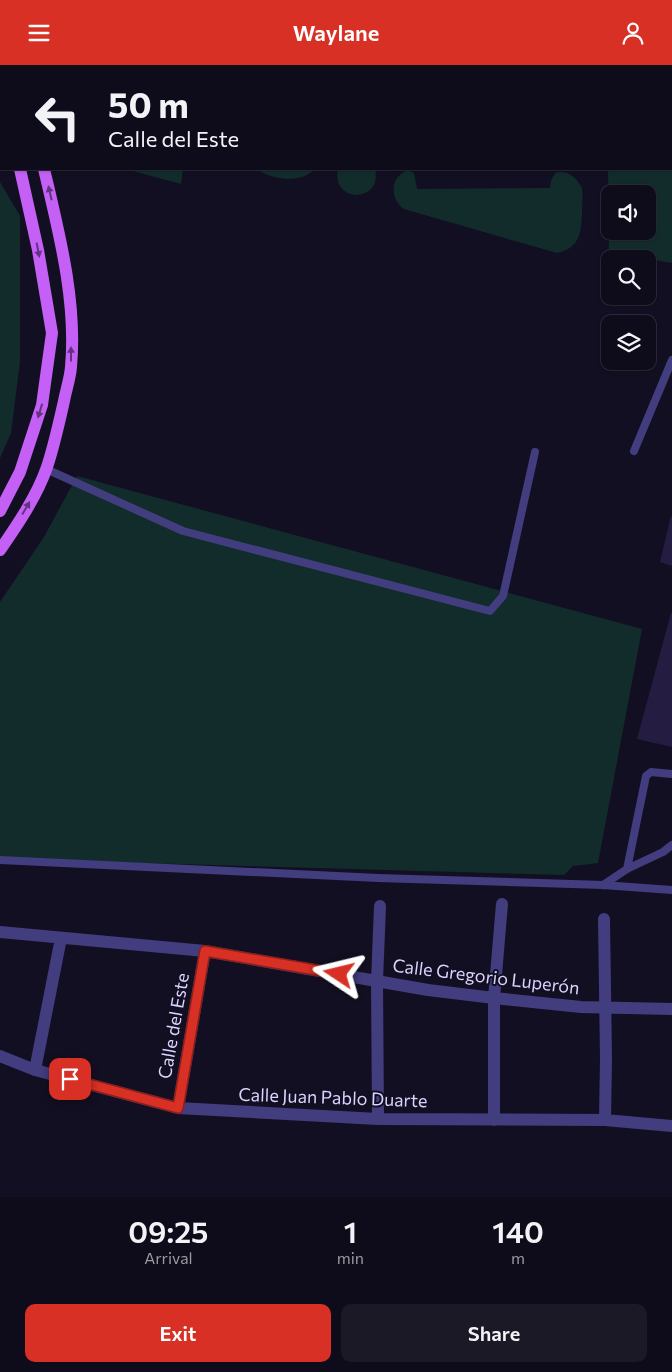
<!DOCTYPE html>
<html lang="en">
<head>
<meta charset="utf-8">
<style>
  :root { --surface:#0e0b1a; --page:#1c1927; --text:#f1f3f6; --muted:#9b9ba2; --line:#2e2b39; --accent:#d93025 }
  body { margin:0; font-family:Commissioner,sans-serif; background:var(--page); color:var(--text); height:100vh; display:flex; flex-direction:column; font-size:19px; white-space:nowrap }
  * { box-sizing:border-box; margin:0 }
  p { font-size:16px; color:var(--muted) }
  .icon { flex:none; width:28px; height:28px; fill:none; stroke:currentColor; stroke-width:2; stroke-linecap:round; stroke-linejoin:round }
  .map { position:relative; height:1132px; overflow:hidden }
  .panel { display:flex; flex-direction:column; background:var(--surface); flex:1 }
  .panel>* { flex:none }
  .banner { position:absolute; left:0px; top:0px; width:672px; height:105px; box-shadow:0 1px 4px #0004,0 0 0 1px var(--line); background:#0e0b1a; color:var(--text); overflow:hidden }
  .controls { position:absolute; left:601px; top:120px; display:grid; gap:10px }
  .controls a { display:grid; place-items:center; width:55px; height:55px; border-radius:10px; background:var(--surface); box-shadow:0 1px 4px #0004,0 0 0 1px var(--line); font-size:25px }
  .pin { position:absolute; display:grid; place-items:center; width:42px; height:42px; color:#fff; margin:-21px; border-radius:10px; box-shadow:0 2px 8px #0006 }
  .me { position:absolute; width:55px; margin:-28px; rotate:280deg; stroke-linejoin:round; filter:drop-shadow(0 0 4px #0008) }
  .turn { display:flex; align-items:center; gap:18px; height:105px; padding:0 25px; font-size:22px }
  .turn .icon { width:65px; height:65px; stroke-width:2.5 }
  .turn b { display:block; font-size:35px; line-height:42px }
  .eta { display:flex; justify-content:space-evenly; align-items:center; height:85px; text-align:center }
  .eta b { font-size:30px; font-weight:600; line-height:35px }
  .button { display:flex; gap:10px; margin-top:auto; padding:10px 25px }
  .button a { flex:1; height:58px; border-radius:10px; background:var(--accent); color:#fff; font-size:20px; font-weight:600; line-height:58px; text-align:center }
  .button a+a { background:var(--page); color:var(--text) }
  header { display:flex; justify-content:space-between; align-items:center; height:65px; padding:0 25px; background:var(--accent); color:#fff; font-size:22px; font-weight:600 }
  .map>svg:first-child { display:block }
</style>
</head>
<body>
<header><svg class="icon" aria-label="menu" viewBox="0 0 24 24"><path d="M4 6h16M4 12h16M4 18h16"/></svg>Waylane<svg class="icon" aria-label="person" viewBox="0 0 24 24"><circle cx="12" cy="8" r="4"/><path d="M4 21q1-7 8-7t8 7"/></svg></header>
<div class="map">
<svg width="672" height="1132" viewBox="0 0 672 1132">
  <rect width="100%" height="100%" fill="#130f22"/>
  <!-- green -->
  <path fill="#122c2c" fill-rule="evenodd" d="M81,0h361v1h-361z
    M607,0h65v198l-63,-11 -1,-83h63v-103zM610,129h38v37h-38z
    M126,104h57l-2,15z
    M256,104h59c-15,15 -42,11 -59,0z
    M338,104h37c8,34 -44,35 -37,0z
    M408,105l6,3 3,16 133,-1 1,-7 4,-8c12,-4 22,5 27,15 1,8 0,16 0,25 -1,20 -2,35 -25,40l-153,-44c-14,-10 -15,-32 4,-39z
    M0,117l20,34v146l-9,71 -11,25z
    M77,411l565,153 -44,234 -25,3 -9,9 -564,-16v-257l44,-65z"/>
  <!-- building -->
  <path fill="#251c42" d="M671,451l1,1v49l-12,-4z
    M671,548h1v134l-35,-8z"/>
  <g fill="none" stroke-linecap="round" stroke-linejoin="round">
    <!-- path -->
    <path stroke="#35aeab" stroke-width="3" stroke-dasharray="2.5 4" stroke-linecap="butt" d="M312,1v-1
      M671,93h1"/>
    <!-- service -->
    <path stroke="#423d7f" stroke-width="8" d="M634,386l38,-91
      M46,404l137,62 307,80 13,-15 32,-144
      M0,795l378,18 225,7 69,5
      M627,804l19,-93 5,-4 21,2
      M603,820l24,-16 36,-17 9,-7"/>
    <!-- minor -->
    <path stroke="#423d7f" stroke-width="12" d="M0,93l1,-1
      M604,854l2,139 -1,62
      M0,867l205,19 223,39 66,8 87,9 91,2
      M0,991l35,14 143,38 200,11 227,1 67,6
      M35,1005l26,-132
      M178,1043l27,-157
      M378,1054l-1,-138 3,-75
      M494,1055v-122l8,-94"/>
    <!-- primary -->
    <path stroke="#c460f6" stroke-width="12" d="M22,0l1,1
      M0,40l1,4
      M0,446l20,-39 22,-67 10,-72 -14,-83 -18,-81
      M0,485c18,-26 37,-54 47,-83 7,-21 12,-44 17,-66 2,-11 6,-22 7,-34 6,-66 -12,-134 -27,-198"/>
  </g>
  <!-- one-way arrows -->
  <defs><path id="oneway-solid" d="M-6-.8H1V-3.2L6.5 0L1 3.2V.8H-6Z" transform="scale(1.25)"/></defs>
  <g fill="#633381">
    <use href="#oneway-solid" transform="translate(50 128) rotate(-103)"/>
    <use href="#oneway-solid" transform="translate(38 185) rotate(79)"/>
    <use href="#oneway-solid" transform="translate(71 289) rotate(-90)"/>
    <use href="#oneway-solid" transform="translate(40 346) rotate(107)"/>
    <use href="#oneway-solid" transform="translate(26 443) rotate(-60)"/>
  </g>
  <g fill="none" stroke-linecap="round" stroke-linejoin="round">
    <defs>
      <path id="route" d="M70,1014l108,29 27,-157 134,23"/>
    </defs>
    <!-- route casing -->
    <use href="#route" stroke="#8d1f18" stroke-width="12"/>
    <!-- route -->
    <use href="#route" stroke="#d93025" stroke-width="9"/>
  </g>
  <g text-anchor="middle" stroke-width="4" stroke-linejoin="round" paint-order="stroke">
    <!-- street labels -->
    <g font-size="18" fill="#d9d3fd" stroke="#130f22">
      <text transform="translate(486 912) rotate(7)" y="6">Calle Gregorio Luperón</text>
      <text transform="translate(174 961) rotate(-80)" y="6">Calle del Este</text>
      <text transform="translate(333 1033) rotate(2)" y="6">Calle Juan Pablo Duarte</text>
    </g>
  </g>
</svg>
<div class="controls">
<a><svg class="icon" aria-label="sound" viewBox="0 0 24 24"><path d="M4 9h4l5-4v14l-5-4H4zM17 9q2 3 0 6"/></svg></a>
<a><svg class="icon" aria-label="search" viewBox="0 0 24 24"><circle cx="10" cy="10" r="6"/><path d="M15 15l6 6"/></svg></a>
<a><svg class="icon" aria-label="layers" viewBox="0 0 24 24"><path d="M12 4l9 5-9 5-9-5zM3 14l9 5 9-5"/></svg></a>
</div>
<div class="pin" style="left:70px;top:1014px;background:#d93025"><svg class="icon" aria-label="arrive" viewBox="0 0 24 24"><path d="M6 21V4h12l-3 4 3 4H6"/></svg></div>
<svg class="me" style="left:339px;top:909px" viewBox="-20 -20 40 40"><path d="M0-17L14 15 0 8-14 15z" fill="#d93025" stroke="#fff" stroke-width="4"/></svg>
<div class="banner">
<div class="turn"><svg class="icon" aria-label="left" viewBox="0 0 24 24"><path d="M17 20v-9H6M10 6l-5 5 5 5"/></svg><div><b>50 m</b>Calle del Este</div></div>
</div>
</div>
<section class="panel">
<div class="eta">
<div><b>09:25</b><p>Arrival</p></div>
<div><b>1</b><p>min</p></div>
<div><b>140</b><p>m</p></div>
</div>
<div class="button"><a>Exit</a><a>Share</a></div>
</section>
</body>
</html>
